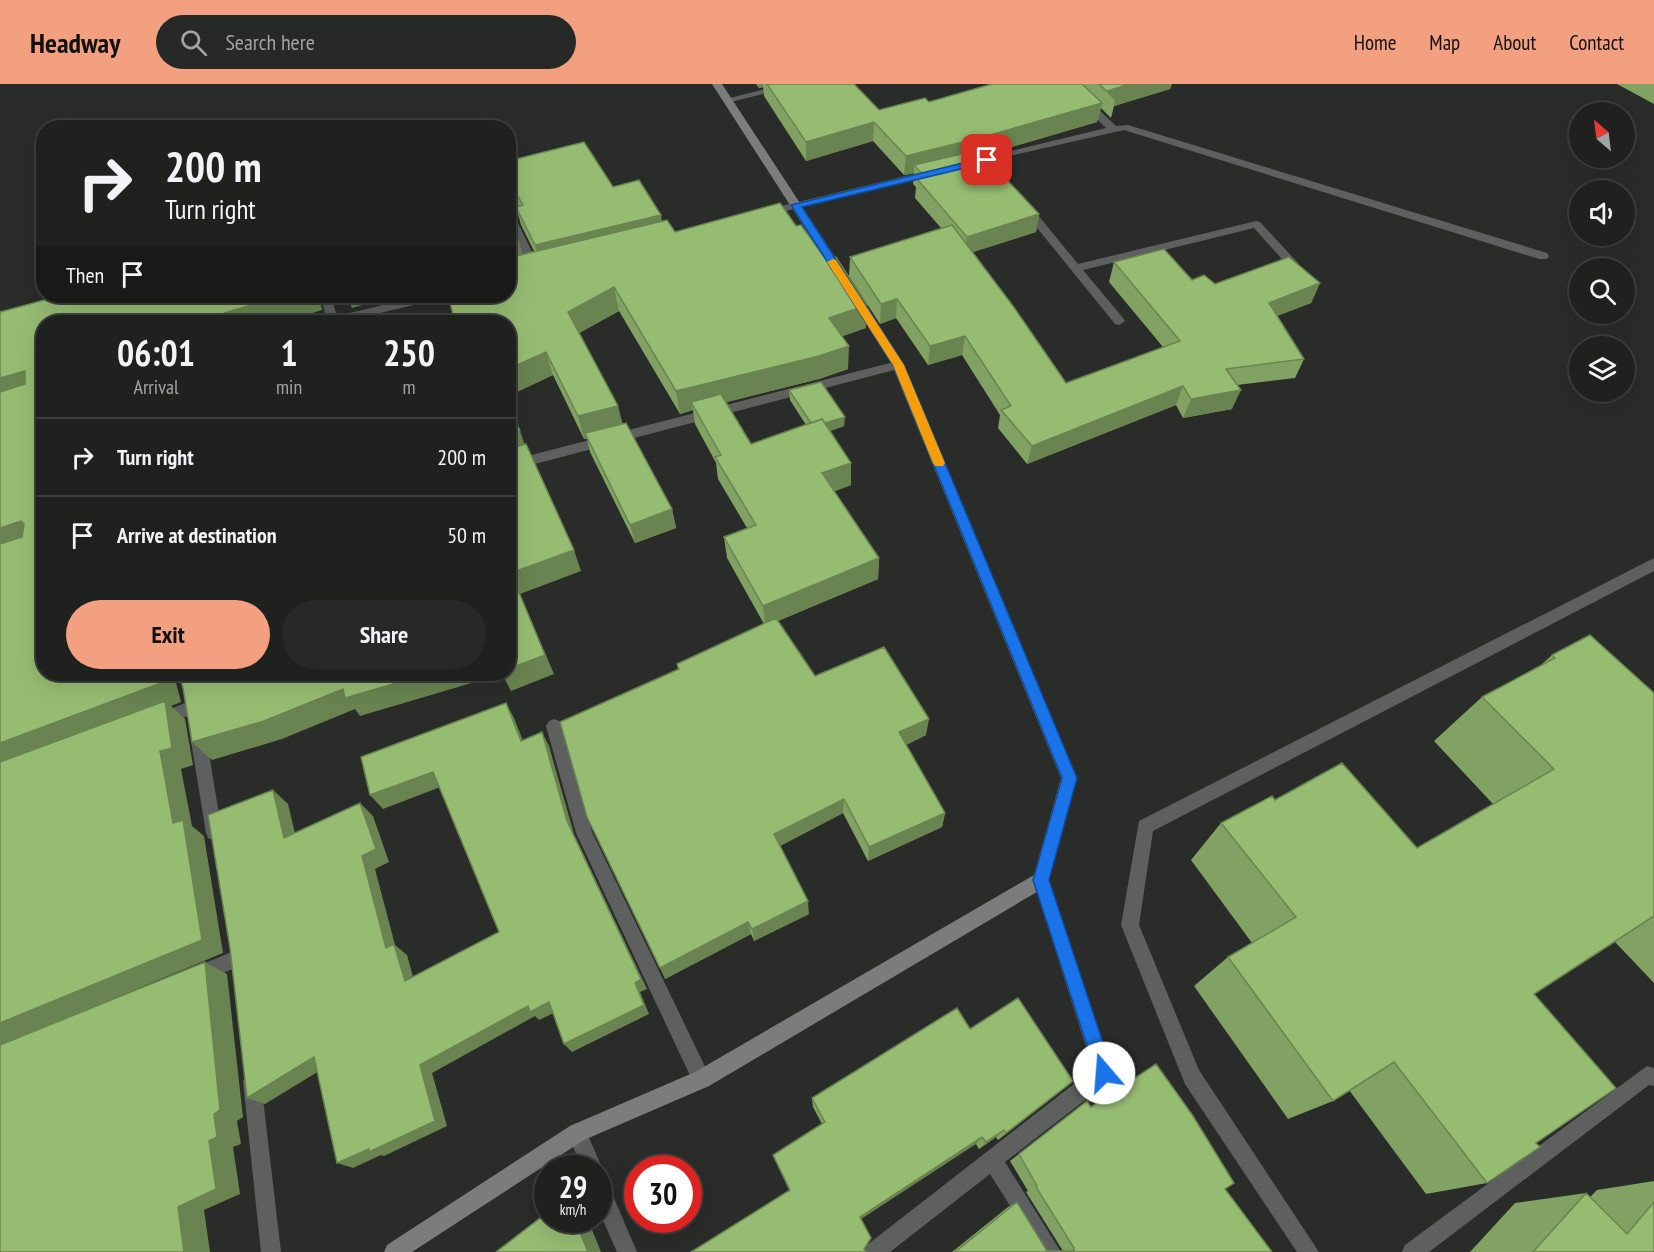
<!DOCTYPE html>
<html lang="en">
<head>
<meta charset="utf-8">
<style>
  :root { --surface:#1f211f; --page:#272928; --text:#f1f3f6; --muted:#a1a3a4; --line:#3c3e3d; --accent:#f2a080 }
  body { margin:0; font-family:"PT Sans Narrow",sans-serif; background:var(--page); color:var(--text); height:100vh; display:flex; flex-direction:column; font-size:22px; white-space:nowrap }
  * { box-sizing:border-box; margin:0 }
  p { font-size:20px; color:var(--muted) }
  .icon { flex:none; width:33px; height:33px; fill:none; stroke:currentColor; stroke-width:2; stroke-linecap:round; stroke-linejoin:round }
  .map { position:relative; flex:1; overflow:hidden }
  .side { position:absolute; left:36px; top:231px; width:480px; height:366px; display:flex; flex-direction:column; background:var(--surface); border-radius:24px; box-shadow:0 6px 24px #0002,0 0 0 2px var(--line) }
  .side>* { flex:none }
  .top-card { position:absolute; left:36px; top:36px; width:480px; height:183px; border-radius:24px; box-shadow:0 6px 24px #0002,0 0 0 2px var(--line); background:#1f211f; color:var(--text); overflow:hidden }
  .needle { width:39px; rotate:332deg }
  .fabs { position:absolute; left:1569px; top:18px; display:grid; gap:12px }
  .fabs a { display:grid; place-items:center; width:66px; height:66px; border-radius:50%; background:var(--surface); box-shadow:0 6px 24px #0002,0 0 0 2px var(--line); font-size:30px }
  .speed { position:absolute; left:534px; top:1071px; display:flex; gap:12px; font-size:30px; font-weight:700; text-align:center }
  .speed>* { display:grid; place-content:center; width:78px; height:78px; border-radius:50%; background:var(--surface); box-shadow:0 6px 24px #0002,0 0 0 2px var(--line); line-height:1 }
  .speed small { font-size:15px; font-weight:400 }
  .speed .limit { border:9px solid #d22; background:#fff; color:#111 }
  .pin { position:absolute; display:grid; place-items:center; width:51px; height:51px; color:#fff; margin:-26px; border-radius:12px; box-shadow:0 3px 9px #0006 }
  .me { position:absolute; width:66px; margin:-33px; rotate:342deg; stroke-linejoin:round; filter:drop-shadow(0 0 4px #0008) }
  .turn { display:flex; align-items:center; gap:21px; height:126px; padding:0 30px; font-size:27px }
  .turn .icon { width:78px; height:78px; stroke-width:2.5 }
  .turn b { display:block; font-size:42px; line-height:51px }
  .then { display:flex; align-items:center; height:57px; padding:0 30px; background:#0003; gap:12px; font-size:22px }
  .eta { display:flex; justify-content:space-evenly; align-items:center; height:102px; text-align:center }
  .eta b { font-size:36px; font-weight:600; line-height:42px }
  .primary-button { display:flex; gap:12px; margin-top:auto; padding:12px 30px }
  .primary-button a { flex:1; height:69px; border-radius:36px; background:var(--accent); color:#111; font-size:24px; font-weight:600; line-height:69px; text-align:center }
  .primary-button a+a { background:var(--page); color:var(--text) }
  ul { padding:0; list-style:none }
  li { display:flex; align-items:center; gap:18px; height:78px; padding:0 30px; border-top:2px solid var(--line) }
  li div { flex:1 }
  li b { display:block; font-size:22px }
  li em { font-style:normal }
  header { display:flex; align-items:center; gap:36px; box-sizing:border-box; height:84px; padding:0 30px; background:var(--accent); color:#111 }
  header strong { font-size:28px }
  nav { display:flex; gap:33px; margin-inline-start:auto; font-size:21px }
  .search { width:420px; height:54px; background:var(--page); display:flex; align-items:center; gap:15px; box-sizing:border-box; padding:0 21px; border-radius:33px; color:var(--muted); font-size:22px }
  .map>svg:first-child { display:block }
</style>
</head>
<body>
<header>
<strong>Headway</strong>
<div class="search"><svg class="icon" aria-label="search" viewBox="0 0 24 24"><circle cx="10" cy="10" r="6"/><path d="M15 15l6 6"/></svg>Search here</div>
<nav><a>Home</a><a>Map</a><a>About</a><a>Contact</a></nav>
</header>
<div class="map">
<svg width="1654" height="1168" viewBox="0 0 1654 1168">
  <rect width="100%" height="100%" fill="#292c29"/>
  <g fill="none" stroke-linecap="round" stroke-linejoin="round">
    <!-- street -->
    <path fill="#5e605f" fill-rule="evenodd" d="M784,0h18l-75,19 -5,-3z
      M1062,0h10l44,42 12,-1 419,128 2,3 -2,3h-8l-415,-129 -159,36v-4l141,-34z
      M934,85l5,3 -1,2 -173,42 -5,-3 1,-2z
      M1025,119l4,1 49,60 178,-43 4,1 39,42 -6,4 -4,-1 -35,-39 -171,42 40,48 2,3 -6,4 -4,-1 -94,-116v-4z
      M508,126l5,3 28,57 -2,3h-8l-2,-3 -21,-44z
      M321,212h10l6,20 84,-20h20l-6,4 -93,22h-20l4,-3z
      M898,277l4,1v6l-394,103v-10z
      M1654,474v13l-501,260 -14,94 60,145 120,182h-22l-112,-168 -64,-159 18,-104z
      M193,616l5,2 3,5 -3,5 -39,15 -5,-2 -3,-5 3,-5z
      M554,635l5,2 3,5 30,106 119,247 -2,7 -7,2 -7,-2 -119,-253 -30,-107 3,-5z
      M197,638l6,2 2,5 17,104 -2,5 -6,3 -6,-3 -2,-5 -17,-104 2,-5z
      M1041,788l6,2 2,6 64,193 -2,7 -106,82 56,90h-22l-49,-78 -100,78h-26l3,-7 226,-176 -60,-189 2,-6z
      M236,866l6,3 3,6 -3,6 -45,19 -6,-3 -3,-6 3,-6z
      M1647,982l7,2v18l-5,-1 -220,167h-27l3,-7z
      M252,989l7,2 2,7 20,170h-20l-18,-170 2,-7z
      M577,1039l7,3 18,42 -3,7 6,2 32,75h-20l-19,-43v-41h-16l-15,-35 3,-7z"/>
    <!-- secondary -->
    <path fill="#7a7d7c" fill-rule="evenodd" d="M712,0h10l125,191 -2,3h-8z
      M856,210l4,1 44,70 173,413 -30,108 -338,200 -125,54 -172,112h-28l3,-7 183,-119 125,-54 339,-197 27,-97 -169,-413 -42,-67z"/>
  </g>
  <!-- wall -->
  <path fill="#81a262" d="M756,0h98l25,26 50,-8 63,-18h180l-2,5 -56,17 -3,12 -10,-10 -4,14 -113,33 55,59 -3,18 -63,20 93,131 97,-36 -54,-65 5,-20 101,22 105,-1 -9,20 -34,13 27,43 -9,19 -58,7 -5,24 -49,9 -7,-13 -149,59 -29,-36 2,-13 -38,-60 -34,10 -32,-47 -16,6 -31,-48 1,-19 91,-29 -26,-30 1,-11 -3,-3 1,-11 -10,2 -31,-34 -67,20 -42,-65 -1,-9 -4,1z
    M1617,0h37v20z
    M508,77l105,26 49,34 13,11 191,96 -24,8 6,33 -29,10 -93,23 25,42 55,-19 -16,-25 -1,-10 55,36 -14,5 21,32v22l-17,6 45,67 -1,21 -100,42 37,55 111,59 -20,10 39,68 -3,14 -74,34 -25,-48 -63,33 29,68 -55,27 -3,-7 -86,45 13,-309 -1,-6 87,-40 -37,-66 -3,-21 23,-9 -29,-49 -2,-16 -21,-39 -2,-14 -13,4 -61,-103 -40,22 43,90 50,86 4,19 -41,15 -45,-91 -3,-13h-3l-31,-64 -45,21v-74l11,-79 3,11 12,-3 -13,-26 -5,-18 3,-1 -11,-17z
    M1552,571l102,38v290l-39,-41 -81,52 2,149 -49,40 -61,11 -77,-104 -16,11 -45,18 -94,-133 34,-29 24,-14 -61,-83 30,-37 54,-23 142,48 76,-44 -59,-63 48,-44 59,-32z
    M970,945l103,52 -11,9 -64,50 -2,-3 -17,12 -3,-5 -187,46 -16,-35 49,-31 -9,-17 -1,-9z
    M1087,1017l4,6 134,82 47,63h-320l56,-45 9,-5 30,49h16l-37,-59 2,-1 -18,-30z
    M1654,1097v71h-184l45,-49 71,-10 4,4 7,-7z"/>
  <!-- shaded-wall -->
  <path fill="#698450" d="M758,0h5v3l-4,1z
    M1129,0h43l-2,5 -56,17 1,-7 -8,-8z
    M1102,19l-5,19 -116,34 -67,9v8l-10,2 2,-19z
    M874,38l-1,19 -67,20v-19z
    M1039,130l-3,18 -72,23 3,-18z
    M661,131l3,18 -124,30 -5,-18z
    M519,159l7,23 -18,5v-26z
    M1320,199l-9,20 -51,19 9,-19z
    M614,203l5,24 -45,25 -6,-24z
    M281,212h39h-1l3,14 -39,12h-88z
    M331,212h64l-43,12 -3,-7 -13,4z
    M897,215l-1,19 -16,6 1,-20z
    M867,221l-1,23 -37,13v-23z
    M965,252l-3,19 -34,10 2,-19z
    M849,262l-1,23 -29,10 -123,31 -5,-8 2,8 -13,4 -4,-23z
    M546,268l7,23 -45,21v-27z
    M25,287l19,21 -44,16v-30z
    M1183,302l-7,19 -149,59 5,-18z
    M1241,306l-9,19 -49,9 8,-19z
    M618,322l6,23 -39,4 2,6h-3l-6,-23z
    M845,333l-1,9 -30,11v-10z
    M520,347l8,23 -20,5v-25z
    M851,379v22l-28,11 -1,-23z
    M672,425l4,19 -41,15 -5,-18z
    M21,437l22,22 -43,13v-28z
    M574,466l7,21 -61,23 34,80 -43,17 -9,-17 -142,42 -5,-7 -73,30 -70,21 -20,-18 151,-53 85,-15h80l3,-101z
    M879,474l-1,21 -113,47 -2,-20z
    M159,590h16l-1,1 7,27 -10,4 14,13 8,46 -12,4 11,57 12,10 19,117 -223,93v-303z
    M506,619l8,15 15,38 -8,-15z
    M929,635l-3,16 -29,14 2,-17z
    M542,648l7,14 25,88 73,155 -7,3 9,22 -77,38 -8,-8z
    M433,688l10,14 -60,23 -13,-14z
    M273,706l15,14 11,46 -15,-12z
    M844,715l-1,14 -67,35 -2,-14z
    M360,719l13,13 16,46 -14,7 20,76 12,10 10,36 -12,-10 -19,-33 -24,-92z
    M945,729l-3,14 -74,34 1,-14z
    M808,817l1,13 -55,27 -2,-12z
    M748,838l3,12 -86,45 -5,-11z
    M205,878l22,12 16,143 -6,4 4,23 -8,3 7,47 -36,16 6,42h-26l-6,-45 31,-66 5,-27z
    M549,918l9,9 -19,9 -4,-4 -103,57 15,53 -63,30 -3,-1 -28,13 -16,-5 83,-98 108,-59z
    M314,973l15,8 -64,39 -18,-6z
    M1073,997l-11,9 -64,50 8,-7z
    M1004,1046l-8,7 -17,12 7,-7z
    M982,1053l-6,7 -118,77 2,-4z
    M575,1136h13l13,32h-13z"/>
  <!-- building -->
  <path fill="#96bc72" stroke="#698450" stroke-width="1.5" d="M767,0h87l25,26 46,-12 4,4 63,-18h90l20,19 -119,34 -77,19 -32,-34 -68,20z
    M1099,0h30l-22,7 8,8z
    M584,58l29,45 26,-7 22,35 -126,30 -19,-38 7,-2 -15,-26v-18z
    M979,66l60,64 -72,23 -50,-58 8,-2 -11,-12z
    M780,119l16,23 5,-1 21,29 6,5 8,-2 31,48 -38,13 20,28 -30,10 -143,35 -62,-104 -46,25 50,94 -40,10 -32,-64 -38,17v-47h-53l-7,-26h60v-38l159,-38 8,12z
    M508,138l11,21 -11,2z
    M952,141l61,81 53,77 114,-42 -66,-79 50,-13 28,31 12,-5 11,9 74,-27 31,26 -51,20 35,56 -78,10 15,21 -50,9 -8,-13 -151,60 -31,-36 10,-4 -46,-70 -35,10 -33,-47 -16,5 -31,-47z
    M59,212h222l-86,26h-151v352h115l2,9 -161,60v-199l22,-7 2,-13 -3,-3 -21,7v-136l25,-8v-13l-25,7v-66z
    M821,298l24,35 -20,6 -3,-4 -11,4 -22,-33z
    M721,310l30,50 71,-25 29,44 -29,10 57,85 -116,48 -39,-69 32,-12 -41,-68 6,-2 -30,-53z
    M508,321l12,26 -12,3z
    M626,339l46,86 -42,16 -45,-92z
    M526,360l48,106 -63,23 34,82 -37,14v-220z
    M776,534l39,58 69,-29 45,72 -30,13 46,81 -76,34 -25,-48 -70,35 34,67 -56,28 -4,-7 -88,46 -73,-151 -27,-95 119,-53 -2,-5z
    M1590,551l64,58v223l-120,78 82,94 -80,55 4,4 -53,36 -93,-121 -61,39 -105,-144 68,-40 -75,-94 51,-27 3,4 67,-37 75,85 137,-79 -72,-72 73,-39 -3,-3z
    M179,590h249l-83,24 -2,-9 -79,32 -72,21 -9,-54z
    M165,617l7,47 -12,3 13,72 10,-3 19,120 -202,83v-261z
    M506,619l15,38 21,-9 25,89 74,158 -6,4 9,22 -80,39 -15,-42 -19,10 -2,-6 -108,59 15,56 -66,31v-3l-32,14 -23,-106 -67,41 -17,-150 -22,-133 65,-25 11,48 76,-35 16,46 -14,7 24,92 8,-4 11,37 94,-49 -66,-160 -63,23 -9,-38z
    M205,878l15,148 -6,4 3,23 -8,4 7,48 -38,18 6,45h-184v-207z
    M1018,914l55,83 -67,52 -2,-3 -18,12 -4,-5 -122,80 11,21 -7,11 2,3h-175l99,-62 -17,-35 52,-33 -13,-24 145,-90 13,21z
    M1156,980l37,52 41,67 -9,6 47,63h-317l62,-50 30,49h27v-3l-38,-61 1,-1 -18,-32 68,-53 4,6z
    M1586,1109l41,41 27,-32v50h-121z
    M548,1128v8h27l13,32h-92z"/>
  <!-- route -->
  <path fill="#1a73e8" stroke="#114b97" stroke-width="1.5" d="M987,73l4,3 -1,2 -188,45 102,158 173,413 -28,102 64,193 -3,6 -6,3 -6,-3 -2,-6 -63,-193 29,-102 -169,-413 -102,-160z"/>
  <!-- slow -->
  <path fill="#f59e0b" d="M833,175l3,1 68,105 41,98 -2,3h-8l-2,-3 -40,-98 -66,-103z"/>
</svg>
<div class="fabs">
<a><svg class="needle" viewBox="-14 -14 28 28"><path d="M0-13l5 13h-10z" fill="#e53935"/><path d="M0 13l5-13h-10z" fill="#a1a3a4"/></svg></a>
<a><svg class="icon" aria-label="sound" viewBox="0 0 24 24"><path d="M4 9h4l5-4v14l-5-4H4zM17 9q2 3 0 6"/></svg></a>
<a><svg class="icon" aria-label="search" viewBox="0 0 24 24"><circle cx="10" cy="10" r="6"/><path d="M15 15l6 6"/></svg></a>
<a><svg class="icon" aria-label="layers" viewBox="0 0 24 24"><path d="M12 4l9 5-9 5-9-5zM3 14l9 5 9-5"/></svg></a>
</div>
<div class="speed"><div>29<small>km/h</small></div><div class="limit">30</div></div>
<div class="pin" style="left:987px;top:76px;background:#d93025"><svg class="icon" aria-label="arrive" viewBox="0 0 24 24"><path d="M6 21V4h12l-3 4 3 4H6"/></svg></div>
<svg class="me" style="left:1104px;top:989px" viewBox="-20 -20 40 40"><circle r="19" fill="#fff"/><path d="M0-13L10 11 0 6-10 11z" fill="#1a73e8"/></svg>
<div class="top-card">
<div class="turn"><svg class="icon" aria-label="right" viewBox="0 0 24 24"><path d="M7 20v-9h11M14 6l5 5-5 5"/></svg><div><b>200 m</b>Turn right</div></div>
<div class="then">Then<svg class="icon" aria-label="arrive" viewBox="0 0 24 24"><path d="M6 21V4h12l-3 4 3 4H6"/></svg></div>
</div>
<section class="side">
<div class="eta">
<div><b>06:01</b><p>Arrival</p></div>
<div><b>1</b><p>min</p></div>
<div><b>250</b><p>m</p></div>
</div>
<ul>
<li><svg class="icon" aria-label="right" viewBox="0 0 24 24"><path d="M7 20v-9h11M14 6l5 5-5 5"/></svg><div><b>Turn right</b></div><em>200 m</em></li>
<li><svg class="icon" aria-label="arrive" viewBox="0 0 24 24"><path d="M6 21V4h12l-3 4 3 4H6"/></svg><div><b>Arrive at destination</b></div><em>50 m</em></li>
</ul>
<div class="primary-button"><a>Exit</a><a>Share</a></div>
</section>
</div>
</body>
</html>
